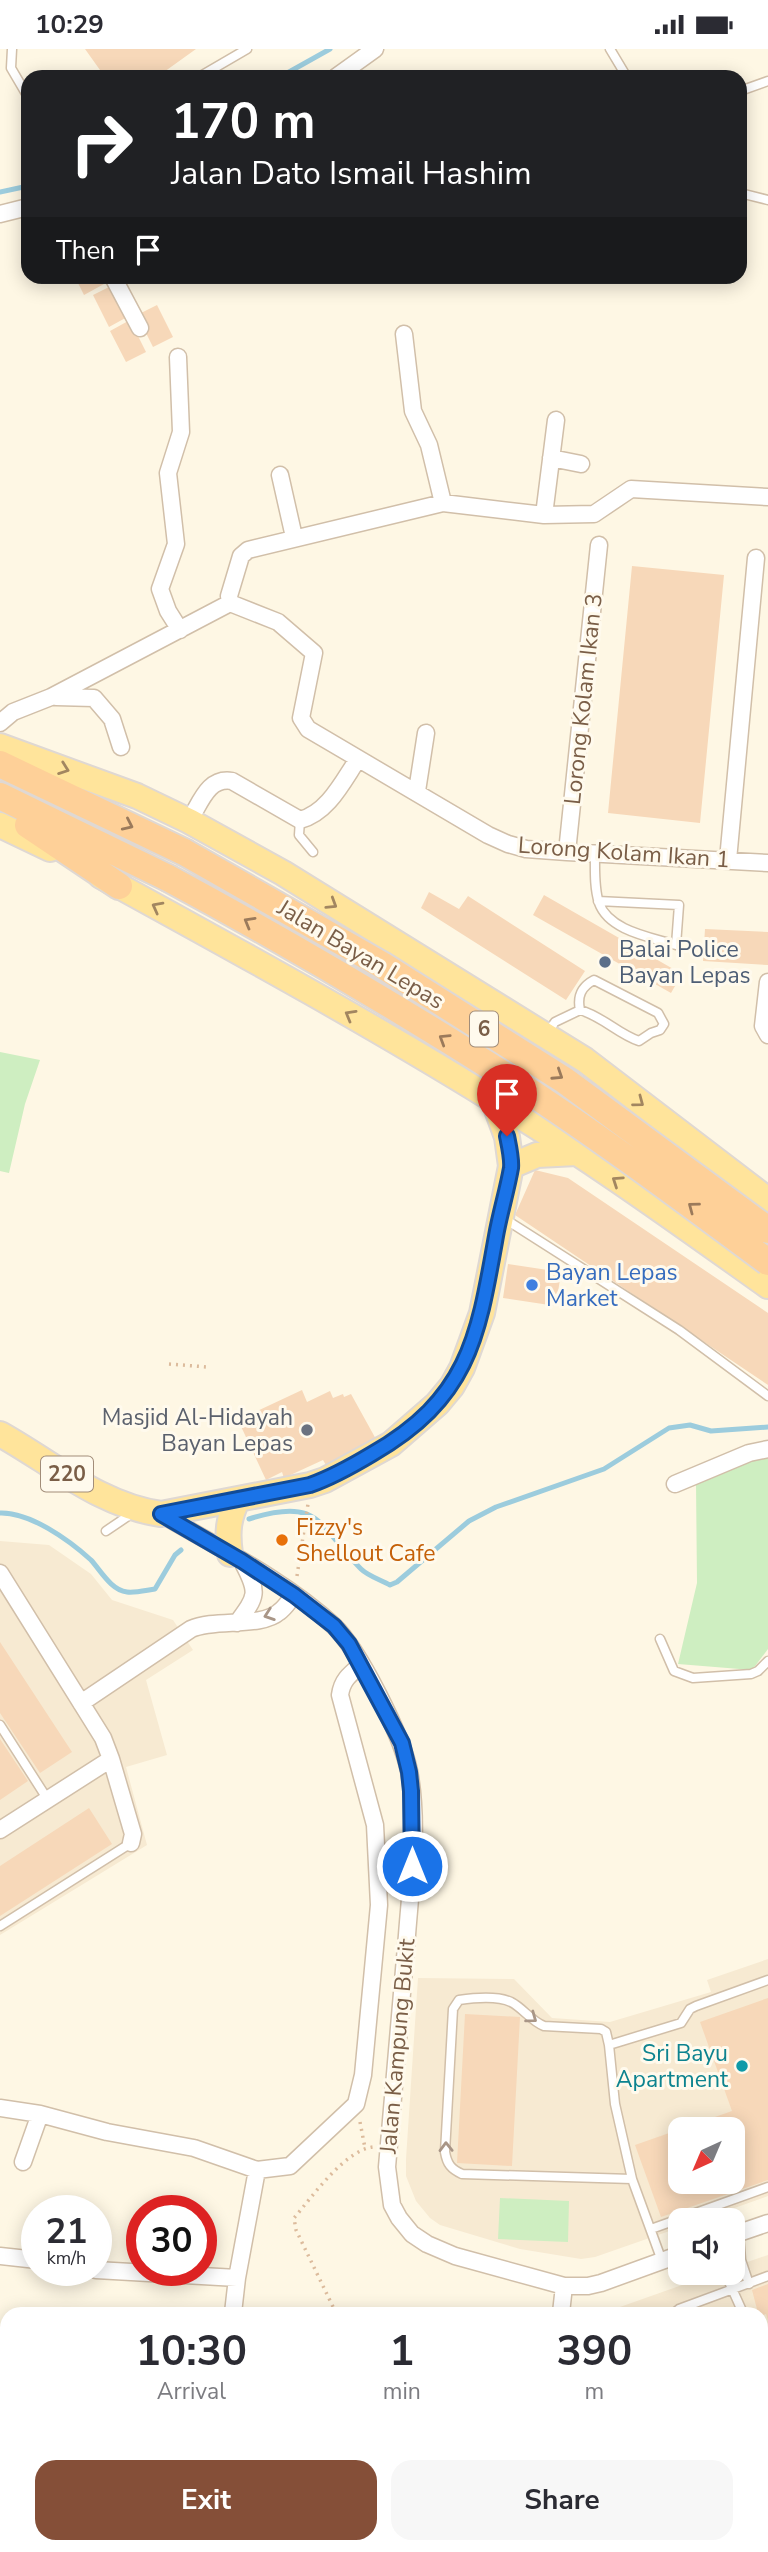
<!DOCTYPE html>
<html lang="en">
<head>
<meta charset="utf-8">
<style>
  :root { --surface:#fff; --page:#f7f7f7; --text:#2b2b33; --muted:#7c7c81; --accent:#854f38 }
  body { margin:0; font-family:"Nunito Sans",sans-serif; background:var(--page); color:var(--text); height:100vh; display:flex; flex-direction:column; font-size:26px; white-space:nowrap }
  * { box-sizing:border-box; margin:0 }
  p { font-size:23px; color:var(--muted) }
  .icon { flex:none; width:38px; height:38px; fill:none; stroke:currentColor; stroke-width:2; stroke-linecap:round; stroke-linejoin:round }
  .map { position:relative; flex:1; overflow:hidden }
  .drawer { position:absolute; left:0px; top:2258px; width:768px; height:247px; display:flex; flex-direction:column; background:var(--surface); border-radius:21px 21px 0 0; box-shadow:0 4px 18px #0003 }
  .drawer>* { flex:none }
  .guide { position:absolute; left:21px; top:21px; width:726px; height:214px; border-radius:21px; box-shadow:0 4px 18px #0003; background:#202124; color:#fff; overflow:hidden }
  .needle { width:46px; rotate:224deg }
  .buttons { position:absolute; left:668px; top:2068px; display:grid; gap:14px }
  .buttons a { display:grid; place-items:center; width:77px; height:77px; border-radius:14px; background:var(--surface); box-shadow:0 4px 18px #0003; font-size:35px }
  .speed { position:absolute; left:21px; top:2146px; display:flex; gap:14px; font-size:35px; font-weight:700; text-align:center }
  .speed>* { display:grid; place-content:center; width:91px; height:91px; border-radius:50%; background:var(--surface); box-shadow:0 4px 18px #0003; line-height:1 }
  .speed small { font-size:18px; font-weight:400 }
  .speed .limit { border:10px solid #d22; background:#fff; color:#111 }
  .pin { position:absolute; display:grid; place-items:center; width:60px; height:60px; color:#fff; margin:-72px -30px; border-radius:50% 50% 50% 0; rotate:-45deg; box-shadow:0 0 7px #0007 }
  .pin .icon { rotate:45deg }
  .me { position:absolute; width:77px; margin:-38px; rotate:0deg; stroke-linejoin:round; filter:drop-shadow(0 0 5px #0008) }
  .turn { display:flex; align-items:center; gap:24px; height:147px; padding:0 35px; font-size:32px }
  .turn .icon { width:91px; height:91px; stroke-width:2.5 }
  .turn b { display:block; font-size:49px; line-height:60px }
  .then { display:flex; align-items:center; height:66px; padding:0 35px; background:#0003; gap:14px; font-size:26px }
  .eta { display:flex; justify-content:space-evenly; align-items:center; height:119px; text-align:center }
  .eta b { font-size:42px; font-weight:700; line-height:49px }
  .primary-button { display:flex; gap:14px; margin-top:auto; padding:14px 35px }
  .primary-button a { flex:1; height:80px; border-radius:21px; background:var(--accent); color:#fff; font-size:28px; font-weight:700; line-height:80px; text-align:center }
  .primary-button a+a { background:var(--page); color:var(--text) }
  .status { display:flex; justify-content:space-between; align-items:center; height:49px; padding:0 35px; background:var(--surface); direction:ltr }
  .status svg { height:19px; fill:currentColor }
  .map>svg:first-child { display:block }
</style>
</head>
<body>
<div class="status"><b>10:29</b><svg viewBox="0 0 49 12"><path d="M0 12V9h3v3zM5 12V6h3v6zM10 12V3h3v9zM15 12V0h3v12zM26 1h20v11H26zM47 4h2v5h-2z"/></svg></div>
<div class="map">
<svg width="768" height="2503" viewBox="0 0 768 2503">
  <rect width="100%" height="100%" fill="#fef7e4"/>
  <!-- residential -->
  <path fill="#f7ead2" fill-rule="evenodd" d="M0,1492l49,4 42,29 21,26 61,20 20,30 -47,30 21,75 -41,12 21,78 -147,90z
    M768,1910v237l-70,25h-17v6l-86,30 -14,2 -61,-10 -80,-24 -10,-7 -14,-17 -10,-25v-17l12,-181 96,1 38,39 58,4 101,-30 -4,-12zM681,2081h52v52h-52z
    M768,2206v268l-7,-3v-207h-158l113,-40h17v-6z"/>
  <!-- green -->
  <path fill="#ceeec1" d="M0,1003l40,8 -15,44 -16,69 -9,-2z
    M768,1407v193l-16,21 -74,-6 19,-81 -1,-100 23,-14z
    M500,2149l69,3 -1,41 -70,-3z
    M761,2487l7,3v13h-201l5,-6h189z"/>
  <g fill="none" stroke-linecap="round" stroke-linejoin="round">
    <!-- stream -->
    <path stroke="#9cccdd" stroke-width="5" d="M280,28l50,-28
      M0,143l28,-6
      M0,1464c30,-1 69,27 91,47 10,11 20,30 36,32 9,1 20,-2 28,-3l20,-34 6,-5
      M249,1470c72,-23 69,7 112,50 7,7 20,11 29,16l7,-3 72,-61 27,-14 108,-38 65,-41 21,-3 21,6 57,-4"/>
  </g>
  <!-- building -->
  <path fill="#f7d8b9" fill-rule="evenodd" d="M85,0h111l-39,28h-52z
    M75,228h25l4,7 -20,11z
    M113,236l16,31 -20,11 -16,-32z
    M157,256l16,32 -20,10 -16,-32z
    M130,271l16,32 -20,10 -16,-31z
    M632,517l92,9 -24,248 -92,-10z
    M429,843l30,17 9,-13 117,75 -19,29 -145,-92z
    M544,846l138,79 -11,19 -138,-78z
    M705,880l63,3v33l-65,-4z
    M535,1121l33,8 200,135v72l-253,-170z
    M508,1215l53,8 -5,34 -53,-8z
    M302,1341l5,12 23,-11 3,7 10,-4 1,3 7,-3 26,47 -50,26 -4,-7 -39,18 -2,-6 -16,8 -28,-60z
    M0,1593l72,110 -32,21 -40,-60z
    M0,1690l28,42 -28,19z
    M89,1759l23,36 -112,72v-50z
    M768,1949v182l-107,37 -26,-72 97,-34 -32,-89zM681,2081h52v52h-52z
    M465,1965l55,3 -8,149 -55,-3z
    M768,2235v36l-2,-6 -5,2v-3h-3l-6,-23z
    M761,2364l7,4v30l-7,-3z
    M0,2396l7,1v100h238l-1,6h-244z
    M362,2497h111l-2,6h-108z"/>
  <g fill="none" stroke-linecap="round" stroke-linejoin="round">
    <defs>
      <path id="service" d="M12,0l-1,19 17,29
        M610,0l15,25 6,3
        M199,28l48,-28
        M740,42l28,-10
        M740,144l28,7
        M300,771l-1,15 14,17
        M595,804c0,16 -1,35 4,50 10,28 52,34 77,42l3,-40 -81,-4
        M547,984l8,-11 25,-12c22,6 38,24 59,31l12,-8 9,-3 4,-6 -6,-11 -64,-33c-13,7 -17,16 -14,30
        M505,1170l174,111 89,66
        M106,1482l28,-19
        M660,1590l14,32 19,7 58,-4 7,-3 10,-10
        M0,1676l48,75
        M0,1877l131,-83
        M609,1996l72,-22 9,-14 6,-3 72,-26
        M632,2130l-17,-75 -6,-59 -3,-13 -5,-3 -57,-3c-13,-5 -21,-18 -33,-24 -13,-6 -38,-4 -52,-2l-6,9 -8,143c2,12 6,17 17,22l170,5 30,82
        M651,2180l117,-42
        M739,2184l2,27 8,24
        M725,2224l18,40
        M674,2264l5,-4 89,-33
        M761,2308l7,16
        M761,2407l7,3
        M0,2446l7,1
        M209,2497v6
        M344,2503v-6
        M481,2503l1,-6"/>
      <path id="minor" d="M336,28l39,-28
        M0,165l28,-7
        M113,228l27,51
        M404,285l9,77 16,34 14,58
        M178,308l3,75 -13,41 8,71 -16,45 8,22 12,19
        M551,409l30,6
        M280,426l14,62
        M544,466l12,-95
        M230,554l48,19 36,31 -13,65 7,11 180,106 20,9 18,5 41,3 201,11
        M230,554l-1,-7 12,-40 7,-6 195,-47 101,12 50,-1 37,-25 137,8
        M56,648l38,1 18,21 9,28
        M0,674l13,-11 38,-15 179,-94
        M417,742l9,-58
        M189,772c12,-19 19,-44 43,-40l68,39c28,-7 43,-39 58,-61
        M567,803l32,-307
        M728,811l28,-302
        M768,933l-5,44 5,9
        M675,1435l74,-31 19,-4
        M161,1465c58,34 123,66 173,112 25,24 68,110 75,145 10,53 2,111 -2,164 -7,77 -14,154 -20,232l5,38 7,13 13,16 15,10 28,12 109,30h24l13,-3 80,-29
        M0,1524l103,165 8,21 22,75 -2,9
        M237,1574c20,-27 22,-30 6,-60
        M81,1654l110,-74c24,-11 70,-1 88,-17 6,-4 10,-11 15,-17
        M0,1781l111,-71
        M0,2059l40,6 67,18 87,16 63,22 33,-4 66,-62 7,-29 16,-170 -4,-80 -35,-130c2,-15 10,-21 21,-30
        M23,2113l17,-48
        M733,2186l35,-12
        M0,2207l37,4
        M96,2221l141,8 20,-108
        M233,2264l4,-35
        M561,2264l3,-27"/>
      <path id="primary" d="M0,697l137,50 52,25 94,52 302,187 183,140
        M0,776l50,24
        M101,827c131,72 263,144 391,223 95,57 186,123 276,187
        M511,1117l26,-11 40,-2
        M0,1385c52,29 101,72 161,80l149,-29 15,-5 66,-36 46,-40 15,-18 10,-18 20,-55 29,-147 -4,-29 -14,-38
        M230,1505c-3,-21 -2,-36 8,-55"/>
      <path id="trunk" d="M0,715l184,88
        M0,747l168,82
        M28,776l91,61"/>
    </defs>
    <!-- service casing -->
    <use href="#service" stroke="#d1bfa9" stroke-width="11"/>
    <!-- minor casing -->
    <use href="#minor" stroke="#d1bfa9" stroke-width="19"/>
    <!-- primary casing -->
    <use href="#primary" stroke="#dfd8d3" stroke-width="28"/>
    <!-- trunk casing -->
    <use href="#trunk" stroke="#dfd8d3" stroke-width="30"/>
    <!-- path -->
    <path stroke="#dcbb9c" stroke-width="3.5" stroke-dasharray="2 5" stroke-linecap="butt" d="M169,1315l38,3
      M297,1527l11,-72
      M360,2073l5,26
      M336,2264l-40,-83 -2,-12c18,-21 51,-68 79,-71
      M321,2497l1,6"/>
    <!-- service -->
    <use href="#service" stroke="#fff" stroke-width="8"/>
    <!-- minor -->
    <use href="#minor" stroke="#fff" stroke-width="16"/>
    <!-- primary -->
    <use href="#primary" stroke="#ffe49b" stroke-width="24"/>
    <!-- trunk -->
    <use href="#trunk" stroke="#fed098" stroke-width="26"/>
    <defs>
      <path id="trunk-bridge" d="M184,803l198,113 182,115 204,150
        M168,829c117,63 232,131 344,202 88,57 172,120 256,182"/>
    </defs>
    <!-- trunk-bridge casing -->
    <use href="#trunk-bridge" stroke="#dfd8d3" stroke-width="30" stroke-linecap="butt"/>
    <!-- trunk-bridge -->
    <use href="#trunk-bridge" stroke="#fed098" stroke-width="26"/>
  </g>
  <!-- one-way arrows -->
  <defs><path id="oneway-chevron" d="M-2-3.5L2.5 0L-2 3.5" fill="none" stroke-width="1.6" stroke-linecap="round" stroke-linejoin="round" transform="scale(1.75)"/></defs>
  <g stroke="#a28660">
    <use href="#oneway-chevron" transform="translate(64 720) rotate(20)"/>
    <use href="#oneway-chevron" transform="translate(332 855) rotate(32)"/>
    <use href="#oneway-chevron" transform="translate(157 858) rotate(-152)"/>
    <use href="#oneway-chevron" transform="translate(350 966) rotate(-150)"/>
    <use href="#oneway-chevron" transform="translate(639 1053) rotate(37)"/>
    <use href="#oneway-chevron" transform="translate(617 1132) rotate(-146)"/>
  </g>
  <g stroke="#9b7a5b">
    <use href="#oneway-chevron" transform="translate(128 776) rotate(25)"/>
    <use href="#oneway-chevron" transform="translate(249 873) rotate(-150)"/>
    <use href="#oneway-chevron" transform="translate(444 990) rotate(-148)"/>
    <use href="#oneway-chevron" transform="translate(558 1026) rotate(33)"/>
    <use href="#oneway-chevron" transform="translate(693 1158) rotate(-143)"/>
  </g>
  <g stroke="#a99687">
    <use href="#oneway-chevron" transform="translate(269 1566) rotate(161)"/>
    <use href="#oneway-chevron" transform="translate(532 1969) rotate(36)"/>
    <use href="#oneway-chevron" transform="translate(446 2098) rotate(-91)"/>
  </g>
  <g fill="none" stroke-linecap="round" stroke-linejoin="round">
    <defs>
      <path id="route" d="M412,1817l-1,-75 -2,-19 -7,-29 -53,-99 -15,-18 -40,-31 -52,-34 -81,-47 149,-29c23,-8 42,-19 62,-31 97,-56 106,-116 124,-218 4,-23 11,-45 15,-68 1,-9 -2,-22 -4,-32"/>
    </defs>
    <!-- route casing -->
    <use href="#route" stroke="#114b97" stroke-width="18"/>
    <!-- route -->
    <use href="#route" stroke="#1a73e8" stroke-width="12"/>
  </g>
  <!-- markers -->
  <circle fill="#5c6f8a" stroke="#fffaed" stroke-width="2.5" cx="605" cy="913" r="7"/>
  <circle fill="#3f7fe0" stroke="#fffaed" stroke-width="2.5" cx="532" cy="1236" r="7"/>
  <circle fill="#6b7280" stroke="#fffaed" stroke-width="2.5" cx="307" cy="1381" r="7"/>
  <circle fill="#e8710a" stroke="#fffaed" stroke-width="2.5" cx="282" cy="1491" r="7"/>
  <circle fill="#0f9aa8" stroke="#fffaed" stroke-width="2.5" cx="742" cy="2017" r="7"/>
  <g text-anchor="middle" stroke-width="6" stroke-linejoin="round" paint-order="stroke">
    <!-- shield labels -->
    <g fill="#fffaed" stroke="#a28d79" stroke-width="2">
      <rect x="470" y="962.5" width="28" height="35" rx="5"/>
      <rect x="41" y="1407.5" width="52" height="35" rx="5"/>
    </g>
    <g font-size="21" font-weight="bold" fill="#7a5e47">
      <text x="484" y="987">6</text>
      <text x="67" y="1432">220</text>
    </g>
    <!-- street labels -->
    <g font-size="23" fill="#7a5e47" stroke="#fffaed">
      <text transform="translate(583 650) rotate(-84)" y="8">Lorong Kolam Ikan 3</text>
      <text transform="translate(624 803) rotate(4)" y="8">Lorong Kolam Ikan 1</text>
      <text transform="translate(361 905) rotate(31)" y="8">Jalan Bayan Lepas</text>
      <text transform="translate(397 1997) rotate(-85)" y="8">Jalan Kampung Bukit</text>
    </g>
    <!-- service labels -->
    <g font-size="23" fill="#4e5e75" stroke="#fffaed" text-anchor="start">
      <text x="619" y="908">Balai Police<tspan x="619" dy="26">Bayan Lepas</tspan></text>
    </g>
    <!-- shop labels -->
    <g font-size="23" fill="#366cbe" stroke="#fffaed" text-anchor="start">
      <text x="546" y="1231">Bayan Lepas<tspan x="546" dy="26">Market</tspan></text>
    </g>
    <!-- worship labels -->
    <g font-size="23" fill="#5b616d" stroke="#fffaed" text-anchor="end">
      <text x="293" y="1376">Masjid Al-Hidayah<tspan x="293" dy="26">Bayan Lepas</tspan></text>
    </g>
    <!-- food labels -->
    <g font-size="23" fill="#c56008" stroke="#fffaed" text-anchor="start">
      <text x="296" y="1486">Fizzy's<tspan x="296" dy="26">Shellout Cafe</tspan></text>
    </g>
    <!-- culture labels -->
    <g font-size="23" fill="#0d838f" stroke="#fffaed" text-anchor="end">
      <text x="728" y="2012">Sri Bayu<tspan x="728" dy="26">Apartment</tspan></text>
    </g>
  </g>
</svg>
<div class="buttons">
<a><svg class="needle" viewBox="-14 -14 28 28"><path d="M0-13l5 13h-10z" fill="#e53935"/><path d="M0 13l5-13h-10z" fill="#7c7c81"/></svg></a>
<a><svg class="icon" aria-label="sound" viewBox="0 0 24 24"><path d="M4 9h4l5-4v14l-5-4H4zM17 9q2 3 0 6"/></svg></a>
</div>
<div class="speed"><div>21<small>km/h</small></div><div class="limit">30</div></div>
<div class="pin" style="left:507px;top:1087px;background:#d93025"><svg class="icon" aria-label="arrive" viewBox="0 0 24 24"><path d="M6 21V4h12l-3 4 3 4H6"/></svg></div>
<svg class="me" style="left:412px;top:1817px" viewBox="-20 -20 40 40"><circle r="17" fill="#1a73e8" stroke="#fff" stroke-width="3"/><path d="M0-11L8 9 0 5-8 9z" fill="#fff"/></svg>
<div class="guide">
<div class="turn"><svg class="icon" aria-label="right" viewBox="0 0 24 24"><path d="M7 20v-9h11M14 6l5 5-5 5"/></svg><div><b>170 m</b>Jalan Dato Ismail Hashim</div></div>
<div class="then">Then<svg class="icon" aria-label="arrive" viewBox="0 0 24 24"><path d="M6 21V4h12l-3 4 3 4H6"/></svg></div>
</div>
<section class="drawer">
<div class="eta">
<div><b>10:30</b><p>Arrival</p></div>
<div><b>1</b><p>min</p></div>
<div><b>390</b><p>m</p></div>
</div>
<div class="primary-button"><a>Exit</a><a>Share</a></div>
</section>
</div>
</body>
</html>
